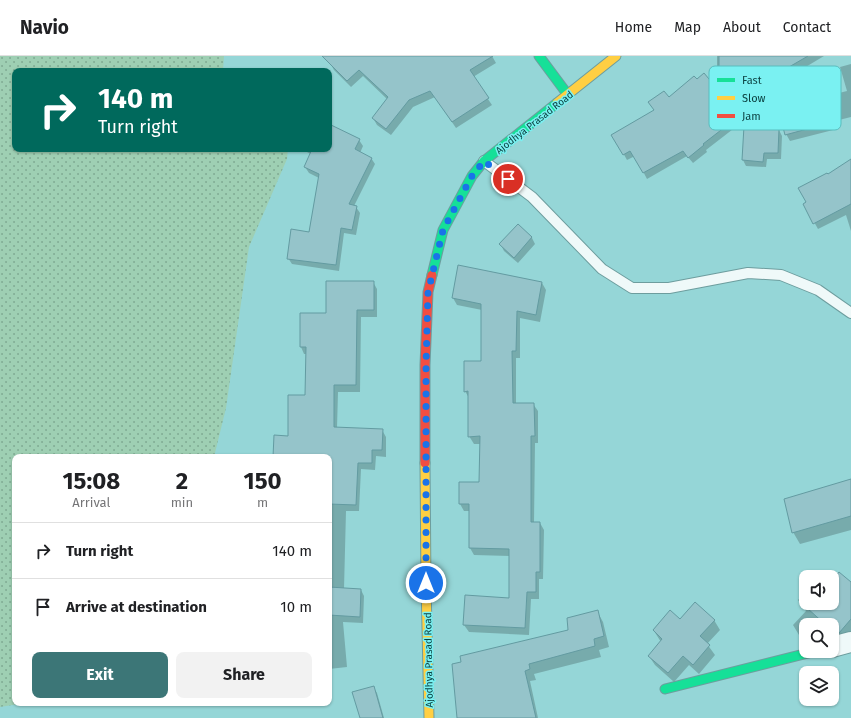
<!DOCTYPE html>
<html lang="en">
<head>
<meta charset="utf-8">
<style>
  :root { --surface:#fff; --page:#f2f2f2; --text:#202124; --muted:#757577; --line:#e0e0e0; --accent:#3c7677 }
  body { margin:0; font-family:"Fira Sans",sans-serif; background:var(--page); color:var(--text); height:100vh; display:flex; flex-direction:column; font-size:15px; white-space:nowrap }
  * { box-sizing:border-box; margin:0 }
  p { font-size:13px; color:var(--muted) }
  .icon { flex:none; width:22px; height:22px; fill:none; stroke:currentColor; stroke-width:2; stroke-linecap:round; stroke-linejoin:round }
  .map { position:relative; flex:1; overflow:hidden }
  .sheet { position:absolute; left:12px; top:398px; width:320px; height:252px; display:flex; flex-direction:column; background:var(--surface); border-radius:8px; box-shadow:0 1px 3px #0004 }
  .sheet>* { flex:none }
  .guide { position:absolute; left:12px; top:12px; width:320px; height:84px; border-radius:8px; box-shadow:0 1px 3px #0004; background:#00695c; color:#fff; overflow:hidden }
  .controls { position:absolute; left:799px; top:514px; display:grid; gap:8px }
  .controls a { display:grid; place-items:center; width:40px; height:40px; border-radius:8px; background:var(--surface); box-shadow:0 1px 3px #0004; font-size:20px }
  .pin { position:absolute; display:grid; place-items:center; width:34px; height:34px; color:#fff; margin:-17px; border:2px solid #fff; border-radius:50%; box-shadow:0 1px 4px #0007 }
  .me { position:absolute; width:44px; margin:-22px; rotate:0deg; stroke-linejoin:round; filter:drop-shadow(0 0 3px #0008) }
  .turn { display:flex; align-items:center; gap:14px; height:84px; padding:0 20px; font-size:18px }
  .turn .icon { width:52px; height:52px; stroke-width:2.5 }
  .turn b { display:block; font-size:28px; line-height:34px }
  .eta { display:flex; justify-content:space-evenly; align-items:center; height:68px; text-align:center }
  .eta b { font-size:24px; font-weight:700; line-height:28px }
  .button { display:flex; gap:8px; margin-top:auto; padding:8px 20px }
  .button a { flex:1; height:46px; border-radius:8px; background:var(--accent); color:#fff; font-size:16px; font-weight:700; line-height:46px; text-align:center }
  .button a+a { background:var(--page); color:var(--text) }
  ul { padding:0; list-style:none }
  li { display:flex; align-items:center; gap:12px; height:56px; padding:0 20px; border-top:1px solid var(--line) }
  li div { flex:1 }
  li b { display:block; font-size:15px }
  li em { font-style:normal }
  header { display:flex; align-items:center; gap:24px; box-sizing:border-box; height:56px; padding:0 20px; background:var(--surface); border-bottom:1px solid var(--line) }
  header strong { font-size:19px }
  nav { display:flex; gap:22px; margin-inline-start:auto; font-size:14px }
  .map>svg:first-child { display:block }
</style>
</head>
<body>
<header>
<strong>Navio</strong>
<nav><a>Home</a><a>Map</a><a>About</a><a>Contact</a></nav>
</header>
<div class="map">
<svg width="851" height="662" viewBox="0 0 851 662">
  <defs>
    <pattern id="grass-dots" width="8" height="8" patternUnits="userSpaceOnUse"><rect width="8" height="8" fill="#9ecfb3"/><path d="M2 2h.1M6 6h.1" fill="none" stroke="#7faa93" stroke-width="1.8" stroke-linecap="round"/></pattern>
  </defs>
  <rect width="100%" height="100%" fill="#95d6d7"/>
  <!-- grass -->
  <path fill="url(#grass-dots)" d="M0,0h224l-1,15h-208v78h273l-1,10 -38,88 -23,161 -12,49h-199v246h10l-25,4z"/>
  <!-- shadow -->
  <path fill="#0003" d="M322,0h170l4,7 -23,14 19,28 -36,23 -21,-31 -22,10 -22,28 -14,-10 -4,-7 14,-19 -24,-23 -12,11 -17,-17 -4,-7z
    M717,0h107l-30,18 9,28 44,-11 -7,-24 11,-3v53l-16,4 2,8 -47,12 -4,-7 -14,-55 -51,-3 -4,-7z
    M718,36l3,6 -3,2 19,26 -31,24 1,2 -14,11 -6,-7 -40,23 -12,-23 -8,4 -14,-25 42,-24 14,-12z
    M329,69l30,15 4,6 -3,7 11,5 4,6 -21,42 2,1 4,6 -4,22 -12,-2 -5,38 -47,-7 -4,-6 21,-25 10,-55 -10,-5 -4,-6 6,-13 -10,-5h28z
    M779,74l3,6 -1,23h-14l-1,8 -20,-1 -3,-6z
    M851,105v70l-5,-16 -28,14 -14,-25 24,-28z
    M518,169l14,13 3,6 -17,19 -14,-12 -3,-6z
    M373,226l4,7v28h-16l-1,75h-22l-1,36 45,2 4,7v20l-10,-1 -1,14 -14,-1 -2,42h-13l-2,78 17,1 3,6 -1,27 -20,-1 4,45 -18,2v-212h-55l15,-20 17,-41v-42h-2l-3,-7v-33h26z
    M542,227l4,7 -6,32 -20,-4v40h-4v46h17l5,7v32h-3l-1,80h6l4,7 -1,49h-4v20h-8l-2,36 -60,-3 -5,-7 46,-26v-43l-36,-1 -4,-7v-37h-6l-4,-7 20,-21 1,-39h-7l-5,-8v-38l-4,-7 17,-29v-52l-25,-5 -4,-7z
    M851,424v50l-51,14 -7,-12z
    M832,525l19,2v52l-8,8 -10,-8 -1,1v-11h-26v16l-7,-6 -6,-10 13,-14 -8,-11 8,-9v12h26z
    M597,555l6,11 6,25 -10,3 2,7 -67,17 2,6 -6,1 8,37h-80l111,-88z
    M714,564l6,10 -13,14 8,11 -16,19 -10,-9 -15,17 -19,-17 -6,-9 12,-14 -7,-11z
    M373,631l4,6 7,25h-23z"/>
  <!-- building -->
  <path fill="#95c4ca" stroke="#639ba1" d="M322,0h171l-23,14 19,28 -37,24 -22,-31 -21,9 -23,29 -14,-11 16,-21 -29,-27 -12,11z
    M719,0h89l-38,22 -1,-6 -50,-2z
    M704,17l15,18 -4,3 19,26 -31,24 1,1 -16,13 -5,-7 -40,22 -13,-22 -7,4 -12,-20 43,-25 -6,-8 16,-11 5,6 25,-21 3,3z
    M795,22l6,24 25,-7 7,27 -48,13 -13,-51z
    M329,68l31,15 -5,10 17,9 -23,46 8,2 -5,24 -11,-2 -5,37 -49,-6 4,-30 18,3 10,-58 -15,-7 8,-18h17z
    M744,70l35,3 -1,24h-14l-1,9 -21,-2z
    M851,103v45l-38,20 -10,-20 3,-2 -8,-14 29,-15 1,1z
    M518,168l14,13 -18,21 -15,-14z
    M458,209l84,17 -6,33 -19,-4 -1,40h-4l1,52h21l1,33h-4v86h9v50h-4v20h-9l-2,36 -62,-3 2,-30 44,3v-49l-40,-1v-44h-10v-22h20l1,-46 -12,1v-46l-4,1v-31h17v-57l-29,-6z
    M326,225h48v29h-17l-1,75h-22v42l49,2 -1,21h-10v13h-14l-2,42 -27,-1v-47h-56l1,-22 14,1v-41h17l1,-48h-6v-34h26z
    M851,423v37l-59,17 -8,-34z
    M839,516l12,10v37l-12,14 -2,1 -5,-4v-5h-6l-19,-17 4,-5h21v-23z
    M329,531l32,2 -1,28 -31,-2z
    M695,546l20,18 -15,16 10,9 -17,20 -10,-9 -15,17 -20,-17 14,-17 -9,-9 17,-20 10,9z
    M598,554l6,26 -10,3 1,7 -66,18 1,5 -5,2 11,47h-79l-5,-54 9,-2 -1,-6 108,-26 -1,-12z
    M374,630l9,32h-23l-8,-26z"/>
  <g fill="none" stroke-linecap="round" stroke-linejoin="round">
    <defs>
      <path id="lane" d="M484,105l48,36 70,72 30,19h37l79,-15 33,2 37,15 33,23"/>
      <path id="street" d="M832,591l19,-5"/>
      <path id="fast" d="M539,0l29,39
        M432,219l11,-45 29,-54 12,-15 73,-58
        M665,633l151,-38"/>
      <path id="slow" d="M557,47l59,-47
        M425,407l1,120 3,135"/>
      <path id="jam" d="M425,407v-98l3,-73 4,-17"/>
    </defs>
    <!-- lane casing -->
    <use href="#lane" stroke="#6d9d9e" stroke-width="12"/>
    <!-- street casing -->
    <use href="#street" stroke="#6d9d9e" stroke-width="22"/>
    <!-- fast casing -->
    <use href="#fast" stroke="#6d9d9e" stroke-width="11"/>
    <!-- slow casing -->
    <use href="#slow" stroke="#6d9d9e" stroke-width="11"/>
    <!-- jam casing -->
    <use href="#jam" stroke="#6d9d9e" stroke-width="11"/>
    <!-- lane -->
    <use href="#lane" stroke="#eff9f9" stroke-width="10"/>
    <!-- street -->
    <use href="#street" stroke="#eff9f9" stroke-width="20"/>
    <!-- fast -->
    <use href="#fast" stroke="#16e098" stroke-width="9"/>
    <!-- slow -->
    <use href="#slow" stroke="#ffcf43" stroke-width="9"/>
    <!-- jam -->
    <use href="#jam" stroke="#f24e42" stroke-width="9"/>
  </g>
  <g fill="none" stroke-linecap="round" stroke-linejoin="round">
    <!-- route -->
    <path stroke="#1a73e8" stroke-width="7" stroke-dasharray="0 12.6" d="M426,527v-218l2,-73 15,-62 29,-54 12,-15 24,18"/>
  </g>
  <g text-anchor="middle" stroke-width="3" stroke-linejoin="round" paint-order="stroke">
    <!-- street labels -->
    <g font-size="10" fill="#0c4343" stroke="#7af1f2">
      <text transform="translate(534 66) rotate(-38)" y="4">Ajodhya Prasad Road</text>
      <text transform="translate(428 604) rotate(-91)" y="4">Ajodhya Prasad Road</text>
    </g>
  </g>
  <!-- legend -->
  <rect x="709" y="10" width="132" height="64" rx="6" fill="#7af1f2" stroke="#59bdbe" stroke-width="1"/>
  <rect x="717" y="22" width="18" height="4" fill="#16e098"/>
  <rect x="717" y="40" width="18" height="4" fill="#ffcf43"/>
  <rect x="717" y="58" width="18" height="4" fill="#f24e42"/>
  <g font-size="11" fill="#0c4343">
    <text x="742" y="28">Fast</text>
    <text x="742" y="46">Slow</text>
    <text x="742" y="64">Jam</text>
  </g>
</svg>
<div class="controls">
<a><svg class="icon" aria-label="sound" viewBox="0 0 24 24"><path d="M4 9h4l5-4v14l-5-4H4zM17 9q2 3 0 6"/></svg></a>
<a><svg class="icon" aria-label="search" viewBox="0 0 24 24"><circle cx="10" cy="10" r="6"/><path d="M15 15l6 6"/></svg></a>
<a><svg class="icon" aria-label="layers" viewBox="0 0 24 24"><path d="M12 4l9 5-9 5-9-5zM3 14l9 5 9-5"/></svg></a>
</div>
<div class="pin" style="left:508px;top:123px;background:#d93025"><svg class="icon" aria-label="arrive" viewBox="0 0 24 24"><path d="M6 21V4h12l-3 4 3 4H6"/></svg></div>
<svg class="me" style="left:426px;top:527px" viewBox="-20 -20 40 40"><circle r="17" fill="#1a73e8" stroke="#fff" stroke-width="3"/><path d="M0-11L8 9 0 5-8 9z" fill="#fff"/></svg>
<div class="guide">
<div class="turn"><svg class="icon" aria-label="right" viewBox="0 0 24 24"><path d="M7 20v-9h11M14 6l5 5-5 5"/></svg><div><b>140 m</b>Turn right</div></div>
</div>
<section class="sheet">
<div class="eta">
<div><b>15:08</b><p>Arrival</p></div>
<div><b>2</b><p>min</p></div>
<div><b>150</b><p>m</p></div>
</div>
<ul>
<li><svg class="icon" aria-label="right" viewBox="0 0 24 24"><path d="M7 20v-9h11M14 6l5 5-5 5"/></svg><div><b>Turn right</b></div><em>140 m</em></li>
<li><svg class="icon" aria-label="arrive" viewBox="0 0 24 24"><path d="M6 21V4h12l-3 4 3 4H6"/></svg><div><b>Arrive at destination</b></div><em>10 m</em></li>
</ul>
<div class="button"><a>Exit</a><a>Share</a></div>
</section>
</div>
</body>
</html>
